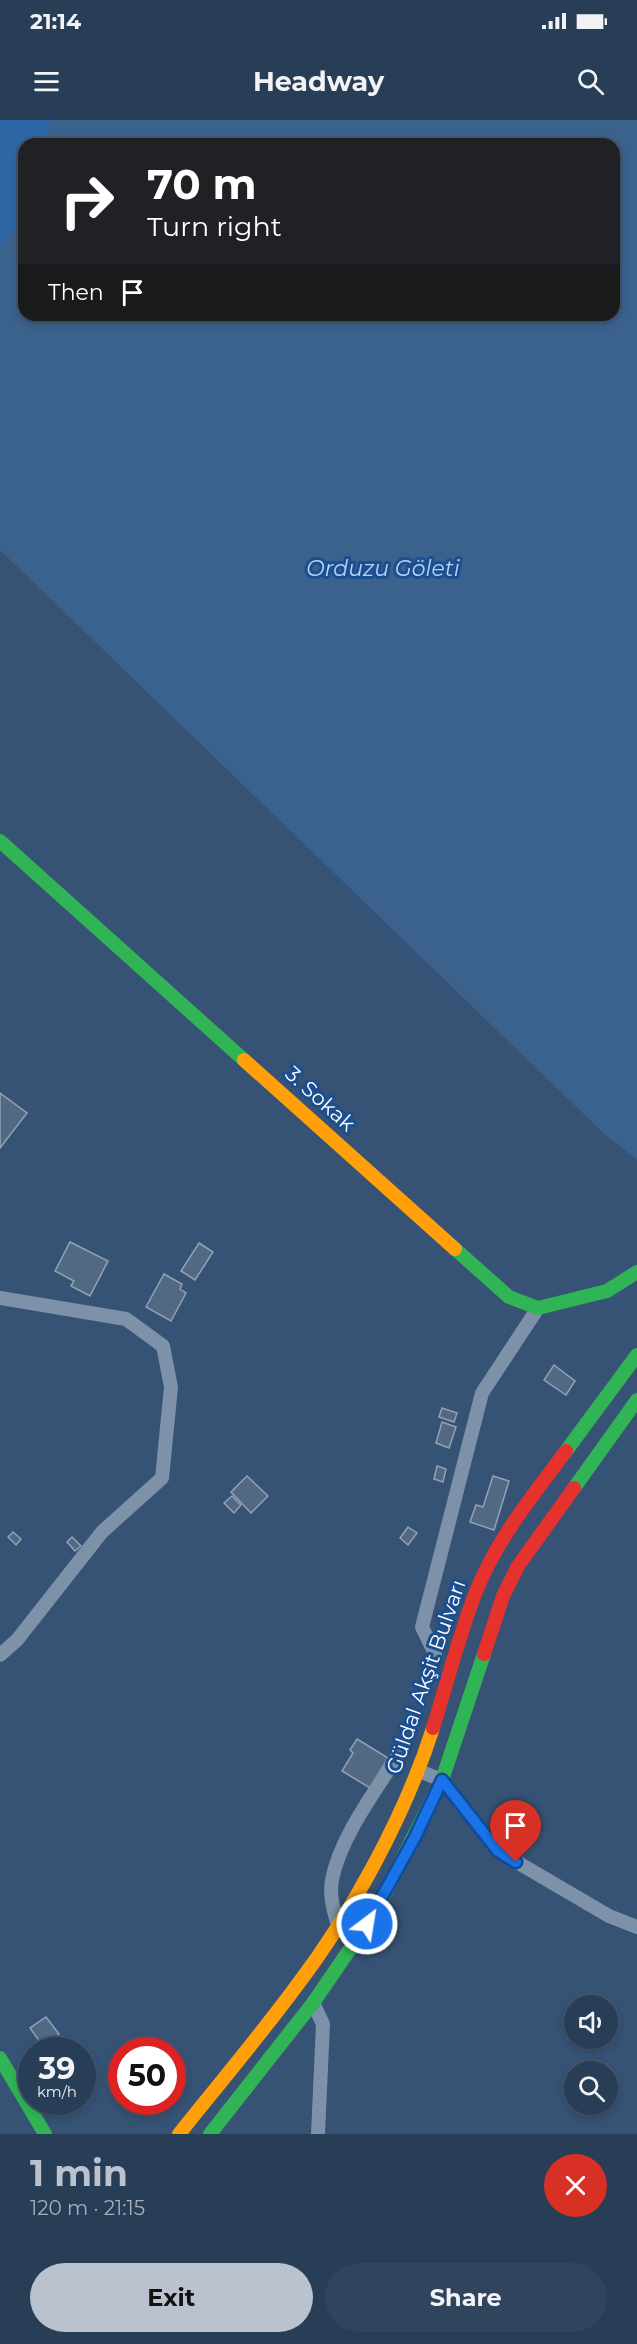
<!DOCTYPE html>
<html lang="en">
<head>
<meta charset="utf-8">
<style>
  :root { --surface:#283e57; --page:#30455d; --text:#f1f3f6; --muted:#a5aeba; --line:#44576d; --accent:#b9c2ce }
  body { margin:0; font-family:Montserrat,sans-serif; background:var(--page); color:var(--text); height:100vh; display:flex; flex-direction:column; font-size:22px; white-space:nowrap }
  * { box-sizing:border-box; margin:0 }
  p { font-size:20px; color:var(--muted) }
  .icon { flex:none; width:33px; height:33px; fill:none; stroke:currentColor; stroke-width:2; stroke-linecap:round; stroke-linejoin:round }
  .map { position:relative; height:2014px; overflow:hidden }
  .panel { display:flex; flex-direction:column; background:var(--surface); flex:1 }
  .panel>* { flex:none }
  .hud { position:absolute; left:18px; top:18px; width:602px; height:183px; border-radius:18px; box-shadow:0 3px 9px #0003,0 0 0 2px var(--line); background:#202124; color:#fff; overflow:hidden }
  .buttons { position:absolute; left:564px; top:1875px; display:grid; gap:12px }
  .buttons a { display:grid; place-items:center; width:54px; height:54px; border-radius:50%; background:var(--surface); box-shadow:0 3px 9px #0003,0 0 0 2px var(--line); font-size:30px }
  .speed { position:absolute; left:18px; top:1917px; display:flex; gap:12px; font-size:30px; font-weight:700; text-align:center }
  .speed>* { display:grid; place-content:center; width:78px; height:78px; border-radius:50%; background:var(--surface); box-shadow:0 3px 9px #0003,0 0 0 2px var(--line); line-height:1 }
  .speed small { font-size:15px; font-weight:400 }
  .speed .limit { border:9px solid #d22; background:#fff; color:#111 }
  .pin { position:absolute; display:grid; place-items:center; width:51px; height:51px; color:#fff; margin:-62px -26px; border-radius:50% 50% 50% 0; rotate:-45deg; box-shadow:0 0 6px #0007 }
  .pin .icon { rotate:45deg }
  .me { position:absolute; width:66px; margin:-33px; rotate:31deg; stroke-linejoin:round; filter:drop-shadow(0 0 4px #0008) }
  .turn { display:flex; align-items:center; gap:21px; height:126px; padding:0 30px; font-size:27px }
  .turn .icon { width:78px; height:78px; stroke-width:2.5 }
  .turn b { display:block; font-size:42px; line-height:51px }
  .then { display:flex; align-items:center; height:57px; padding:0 30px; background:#0003; gap:12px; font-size:22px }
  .round { display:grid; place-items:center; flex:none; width:63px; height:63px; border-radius:32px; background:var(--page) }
  .overview { display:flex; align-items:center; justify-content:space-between; height:102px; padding:0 30px }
  h1 { font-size:36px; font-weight:700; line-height:45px; color:var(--accent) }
  .primary-button { display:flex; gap:12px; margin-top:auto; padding:12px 30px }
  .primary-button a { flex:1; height:69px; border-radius:36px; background:var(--accent); color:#111; font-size:24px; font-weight:700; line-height:69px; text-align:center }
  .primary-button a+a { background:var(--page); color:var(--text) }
  .status { display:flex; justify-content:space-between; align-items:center; height:42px; padding:0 30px; background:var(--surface); direction:ltr }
  .status svg { height:16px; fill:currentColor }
  header { display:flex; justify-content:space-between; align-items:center; height:78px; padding:0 30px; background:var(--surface); font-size:27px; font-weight:700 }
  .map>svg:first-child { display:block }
</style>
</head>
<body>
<div class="status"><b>21:14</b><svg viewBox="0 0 49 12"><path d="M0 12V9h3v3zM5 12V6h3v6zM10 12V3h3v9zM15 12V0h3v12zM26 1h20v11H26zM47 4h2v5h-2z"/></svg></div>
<header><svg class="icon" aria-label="menu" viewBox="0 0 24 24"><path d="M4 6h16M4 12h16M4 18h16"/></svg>Headway<svg class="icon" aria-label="search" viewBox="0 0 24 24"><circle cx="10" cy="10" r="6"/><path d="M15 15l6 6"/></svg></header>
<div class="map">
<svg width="637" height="2014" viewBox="0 0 637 2014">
  <rect width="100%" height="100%" fill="#365274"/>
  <!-- green -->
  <path fill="#2f66a5" d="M0,0h51l-5,24h-22v77l-24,26z"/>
  <!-- water -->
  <path fill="#3b618d" d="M51,0h586v1040l-35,-28 -602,-582v-303l24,-26v94h590v-171h-568z"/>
  <!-- building -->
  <path fill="#526984" stroke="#92a2b6" stroke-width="1.5" d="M0,973l27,20 -27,35z
    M70,1122l38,19 -18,35 -19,-10 3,-5 -19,-10z
    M199,1123l14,9 -18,28 -14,-9z
    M164,1154l18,10 -2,5 6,4 -15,28 -25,-14z
    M554,1245l21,16 -9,14 -22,-15z
    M442,1288l15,5 -3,9 -15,-5z
    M442,1302l14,5 -7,21 -13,-5z
    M437,1346l9,3 -3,13 -9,-3z
    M247,1356l21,20 -17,17 -20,-21z
    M493,1356l16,5 -15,49 -24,-8 6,-17 7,2z
    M232,1376l9,9 -7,8 -10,-10z
    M408,1407l9,6 -9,12 -8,-7z
    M13,1412l8,7 -5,6 -8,-8z
    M72,1417l9,9 -6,5 -8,-9z
    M357,1619l31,19 -18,30 -28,-17 11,-18 -3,-3z
    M46,1897l13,17 -16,12 -13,-18z"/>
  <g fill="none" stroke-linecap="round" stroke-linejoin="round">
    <!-- street -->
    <path stroke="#7d92a8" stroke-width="14" d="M0,1178l126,21 37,27 8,41 -9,91 -60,54 -85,108 -17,15
      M435,1534l-13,-27 60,-234 56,-85
      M419,1651l23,9 56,71 111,65 28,11
      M338,1806c-4,-15 -9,-30 -6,-46 8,-42 42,-87 65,-123
      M313,1883l10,21 -5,110"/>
    <!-- fast -->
    <path stroke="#30b455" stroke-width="14" d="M0,721l244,219
      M455,1129l54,48 29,11 69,-17 30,-19
      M566,1331l71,-96
      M574,1368l63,-88
      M0,1938l45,76
      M210,2014l103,-131 63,-92 66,-131 42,-126"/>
    <!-- slow -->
    <path stroke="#ff9f0a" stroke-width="14" d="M244,940l211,189
      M179,2014c39,-49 79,-96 116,-146 56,-73 110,-172 138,-260"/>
    <!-- jam -->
    <path stroke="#e5322d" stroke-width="14" d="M484,1534l19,-58 15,-30 56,-78
      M433,1608c14,-45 27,-96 44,-139 21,-51 56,-94 89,-138"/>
  </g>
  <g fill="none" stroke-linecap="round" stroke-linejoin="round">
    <defs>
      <path id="route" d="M367,1804l48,-87 27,-57 56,71 18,11"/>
    </defs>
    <!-- route casing -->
    <use href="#route" stroke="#114b97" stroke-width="15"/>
    <!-- route -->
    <use href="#route" stroke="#1a73e8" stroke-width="10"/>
  </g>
  <g text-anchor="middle" stroke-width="6" stroke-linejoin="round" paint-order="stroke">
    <!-- street labels -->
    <g font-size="21" fill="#fff" stroke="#1b4f8f">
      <text transform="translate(320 979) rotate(42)" y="7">3. Sokak</text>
      <text transform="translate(426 1557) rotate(-71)" y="7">Güldal Akşit Bulvarı</text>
    </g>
    <!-- water labels -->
    <g font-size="22" font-style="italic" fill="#b5d3f5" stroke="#1b4f8f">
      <text x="383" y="456">Orduzu Göleti</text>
    </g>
  </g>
</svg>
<div class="buttons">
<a><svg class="icon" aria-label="sound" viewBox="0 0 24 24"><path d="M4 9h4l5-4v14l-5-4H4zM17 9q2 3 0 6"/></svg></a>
<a><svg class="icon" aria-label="search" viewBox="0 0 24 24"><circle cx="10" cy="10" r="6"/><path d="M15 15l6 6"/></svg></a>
</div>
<div class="speed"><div>39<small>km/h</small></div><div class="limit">50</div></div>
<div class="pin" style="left:516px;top:1742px;background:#d93025"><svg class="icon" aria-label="arrive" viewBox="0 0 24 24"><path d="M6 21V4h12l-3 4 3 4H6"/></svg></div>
<svg class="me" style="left:367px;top:1804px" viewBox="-20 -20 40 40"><circle r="17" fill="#1a73e8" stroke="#fff" stroke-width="3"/><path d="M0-11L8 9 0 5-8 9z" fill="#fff"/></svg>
<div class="hud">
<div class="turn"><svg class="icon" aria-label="right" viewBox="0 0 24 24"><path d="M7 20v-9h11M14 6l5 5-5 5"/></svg><div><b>70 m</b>Turn right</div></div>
<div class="then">Then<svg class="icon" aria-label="arrive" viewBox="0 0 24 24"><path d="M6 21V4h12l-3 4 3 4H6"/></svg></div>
</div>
</div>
<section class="panel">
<div class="overview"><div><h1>1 min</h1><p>120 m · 21:15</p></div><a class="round" style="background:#d93025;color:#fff"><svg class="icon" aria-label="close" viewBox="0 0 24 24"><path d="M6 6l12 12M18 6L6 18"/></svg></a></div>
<div class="primary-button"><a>Exit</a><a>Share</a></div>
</section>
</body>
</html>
